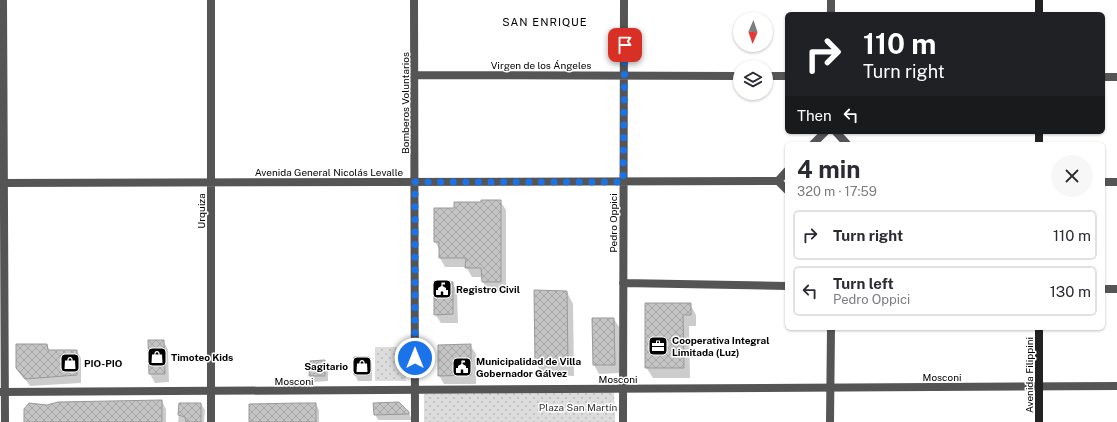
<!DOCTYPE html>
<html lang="en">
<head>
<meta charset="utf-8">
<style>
  :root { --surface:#fff; --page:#f7f7f7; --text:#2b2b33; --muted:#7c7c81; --line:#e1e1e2 }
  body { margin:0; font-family:"Public Sans",sans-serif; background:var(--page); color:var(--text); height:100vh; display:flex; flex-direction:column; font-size:15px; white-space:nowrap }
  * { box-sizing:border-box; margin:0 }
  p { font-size:13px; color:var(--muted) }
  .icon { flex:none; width:22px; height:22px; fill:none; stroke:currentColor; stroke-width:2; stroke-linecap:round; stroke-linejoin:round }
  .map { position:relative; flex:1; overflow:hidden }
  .details { position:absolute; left:785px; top:142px; width:320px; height:188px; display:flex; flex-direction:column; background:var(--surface); border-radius:6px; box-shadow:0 1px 3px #0004 }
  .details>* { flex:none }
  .banner { position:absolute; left:785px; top:12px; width:320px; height:122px; border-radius:6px; box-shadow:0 1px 3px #0004; background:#202124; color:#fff; overflow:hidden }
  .needle { width:26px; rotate:182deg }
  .controls { position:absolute; left:733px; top:12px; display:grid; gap:8px }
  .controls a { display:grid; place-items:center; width:40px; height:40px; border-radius:50%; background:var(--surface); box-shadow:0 1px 3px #0004; font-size:20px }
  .pin { position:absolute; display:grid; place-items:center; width:34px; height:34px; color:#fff; margin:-17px; border-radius:8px; box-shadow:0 2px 6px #0006 }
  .me { position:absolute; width:44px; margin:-22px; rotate:0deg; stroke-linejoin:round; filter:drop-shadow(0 0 3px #0008) }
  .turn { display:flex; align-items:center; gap:14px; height:84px; padding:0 12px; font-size:18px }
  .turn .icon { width:52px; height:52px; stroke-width:2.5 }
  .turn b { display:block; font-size:28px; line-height:34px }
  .then { display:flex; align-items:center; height:38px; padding:0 12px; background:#0003; gap:8px; font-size:15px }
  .round { display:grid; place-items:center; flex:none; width:42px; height:42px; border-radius:21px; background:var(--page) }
  .headline { display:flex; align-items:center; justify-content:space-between; height:68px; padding:0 12px }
  h1 { font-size:24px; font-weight:700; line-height:30px }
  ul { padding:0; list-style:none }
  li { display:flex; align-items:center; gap:12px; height:50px; margin:0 8px 6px; padding:0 4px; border:2px solid var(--line); border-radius:6px }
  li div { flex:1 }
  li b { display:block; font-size:15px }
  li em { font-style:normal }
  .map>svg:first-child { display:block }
</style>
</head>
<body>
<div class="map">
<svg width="1117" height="422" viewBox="0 0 1117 422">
  <defs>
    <pattern id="park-dots" width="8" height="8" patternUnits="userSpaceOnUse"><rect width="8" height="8" fill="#dcdcdc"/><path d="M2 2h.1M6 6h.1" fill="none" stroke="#bbb" stroke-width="1.8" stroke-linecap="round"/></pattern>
    <pattern id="building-cross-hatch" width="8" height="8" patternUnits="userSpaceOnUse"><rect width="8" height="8" fill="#c4c4c4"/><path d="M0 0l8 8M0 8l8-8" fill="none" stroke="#a7a7a7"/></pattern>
  </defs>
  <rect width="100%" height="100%" fill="#fff"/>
  <!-- park -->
  <path fill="url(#park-dots)" d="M375,347h31v34h-31z
    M614,391l1,31h-191v-28z"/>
  <!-- shadow -->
  <path fill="#0003" d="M500,201l6,9v81h-18l-5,-9v-5h-11l-6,-10h-21l-5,-9v-8l-5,-8 20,-33v-6z
    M452,283l5,8 1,32h-17l-6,-9z
    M535,291l32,1 6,12 1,72 -31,-1 -7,-12z
    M690,304l6,11v11h-7l1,52h-37l-7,-11z
    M614,319l5,8v46l-20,1 -5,-9z
    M163,341l5,9 1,32 -14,1 -5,-9z
    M47,345l3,6h27l4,7v25l-51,3 -13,-18z
    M470,345l6,9v30h-32l-5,-9z
    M355,358h14l3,6v17h-14l-3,-6z
    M325,361l3,6v14l-14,1 -4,-6z
    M162,401l4,8v13h-141l23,-16z
    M180,404h21l4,6 -1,12h-26z
    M316,404l3,6v12h-69z
    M409,413l3,7h-34l-3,-6z"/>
  <!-- building -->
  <path fill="url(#building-cross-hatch)" stroke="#999" d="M481,200h20v82h-19l-1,-14h-16l1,-10h-27v-16h-5v-34h20v-6h27z
    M434,282h19v32l-19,1z
    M534,290l33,1 1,73 -33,-1z
    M645,303h46v12h-8l1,53h-39z
    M592,318h22l1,47h-22z
    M148,340h16l1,34h-16z
    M16,344h31l1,6h29v25l-52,4 -9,-11z
    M471,344v31l-33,1v-31z
    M354,357h15v18h-15z
    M325,360v16h-16l1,-15z
    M162,400v22h-138v-13l5,-6 18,2 11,-3z
    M399,402l10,10v2l-35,1 -1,-12z
    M179,403h22v19h-15l-1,-5 -7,-2z
    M300,403h16v19h-67v-18z"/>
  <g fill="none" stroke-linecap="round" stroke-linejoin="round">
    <!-- minor -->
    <path stroke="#555" stroke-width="8" d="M3,0l2,422
      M414,0l1,422
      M831,14v-14
      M414,75l326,1
      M766,76h21
      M1103,77h14
      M836,132l11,12
      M813,144l12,-12
      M787,171l-9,10 9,9
      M1103,182h14
      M0,183l778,-2
      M623,283l164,3
      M1103,289h14
      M211,422v-422
      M623,422l1,-422
      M830,422l1,-94"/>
    <!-- tertiary -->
    <path stroke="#555" stroke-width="8" d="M0,392l1117,-6"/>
    <!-- secondary -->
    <path stroke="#222" stroke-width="8" d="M1039,14v-14
      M1039,132v12
      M1039,328v94"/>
  </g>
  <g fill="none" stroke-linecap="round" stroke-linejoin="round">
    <!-- route -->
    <path stroke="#1a73e8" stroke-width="7" stroke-dasharray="0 12.6" d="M415,358v-176h208l2,-137"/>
  </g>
  <!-- icons -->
  <defs>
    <symbol id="civic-square" viewBox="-11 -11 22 22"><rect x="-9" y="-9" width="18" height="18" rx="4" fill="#000" stroke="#fff"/><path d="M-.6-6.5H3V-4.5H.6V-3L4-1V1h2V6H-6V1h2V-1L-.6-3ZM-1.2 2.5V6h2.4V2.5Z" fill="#fff"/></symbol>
    <symbol id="office-square" viewBox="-11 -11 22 22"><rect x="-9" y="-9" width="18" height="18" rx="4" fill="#000" stroke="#fff"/><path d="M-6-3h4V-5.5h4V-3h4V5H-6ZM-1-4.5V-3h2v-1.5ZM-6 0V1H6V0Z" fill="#fff"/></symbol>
    <symbol id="shop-square" viewBox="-11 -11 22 22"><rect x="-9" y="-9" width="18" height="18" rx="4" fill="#000" stroke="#fff"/><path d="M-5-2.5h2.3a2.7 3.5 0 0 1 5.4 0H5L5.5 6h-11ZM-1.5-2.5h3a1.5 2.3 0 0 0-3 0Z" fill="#fff"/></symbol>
  </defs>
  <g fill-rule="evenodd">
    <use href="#civic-square" x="431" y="278" width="22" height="22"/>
    <use href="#office-square" x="647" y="335" width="22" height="22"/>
    <use href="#shop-square" x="146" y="346" width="22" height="22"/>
    <use href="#shop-square" x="59" y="352" width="22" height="22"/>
    <use href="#shop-square" x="351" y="355" width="22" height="22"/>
    <use href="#civic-square" x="451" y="356" width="22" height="22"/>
  </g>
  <g text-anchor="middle" stroke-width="3" stroke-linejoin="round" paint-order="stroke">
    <!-- street labels -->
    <g font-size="10" fill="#000" stroke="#fff">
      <text x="541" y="69">Virgen de los Ángeles</text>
      <text transform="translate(405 103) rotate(-90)" y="4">Bomberos Voluntarios</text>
      <text x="329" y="176">Avenida General Nicolás Levalle</text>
      <text transform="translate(201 211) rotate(-90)" y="4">Urquiza</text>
      <text transform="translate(613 223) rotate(-90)" y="4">Pedro Oppici</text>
      <text transform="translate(1029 375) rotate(-90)" y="4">Avenida Filippini</text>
      <text x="942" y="381">Mosconi</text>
      <text x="618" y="383">Mosconi</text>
      <text x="294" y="385">Mosconi</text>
    </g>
    <!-- poi labels -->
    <g font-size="10" font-weight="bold" fill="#000" stroke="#fff" text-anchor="start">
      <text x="456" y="293">Registro Civil</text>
      <text x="672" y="344">Cooperativa Integral<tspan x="672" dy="12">Limitada (Luz)</tspan></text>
      <text x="171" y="361">Timoteo Kids</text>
      <text x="476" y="365">Municipalidad de Villa<tspan x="476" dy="12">Gobernador Gálvez</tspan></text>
      <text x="84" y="367">PIO-PIO</text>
      <text x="348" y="370" text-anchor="end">Sagitario</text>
    </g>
    <!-- park labels -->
    <g font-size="10" fill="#333" stroke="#fff">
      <text x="578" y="411">Plaza San Martín</text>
    </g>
    <!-- neighbourhood labels -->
    <g font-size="11" letter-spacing="1" fill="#000" stroke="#fff">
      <text x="545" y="26">SAN ENRIQUE</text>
    </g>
  </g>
</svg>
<div class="controls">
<a><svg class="needle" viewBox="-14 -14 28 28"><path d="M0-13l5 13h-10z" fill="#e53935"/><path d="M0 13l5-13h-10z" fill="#7c7c81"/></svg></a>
<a><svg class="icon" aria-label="layers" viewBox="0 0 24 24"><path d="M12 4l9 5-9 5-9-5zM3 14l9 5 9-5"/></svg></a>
</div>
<div class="pin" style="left:625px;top:45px;background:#d93025"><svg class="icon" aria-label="arrive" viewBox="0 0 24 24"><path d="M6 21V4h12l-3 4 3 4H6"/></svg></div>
<svg class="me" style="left:415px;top:358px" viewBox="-20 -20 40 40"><circle r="17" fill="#1a73e8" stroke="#fff" stroke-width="3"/><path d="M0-11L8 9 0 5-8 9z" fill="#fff"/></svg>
<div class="banner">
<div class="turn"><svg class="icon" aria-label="right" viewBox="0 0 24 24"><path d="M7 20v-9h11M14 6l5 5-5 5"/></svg><div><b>110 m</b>Turn right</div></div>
<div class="then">Then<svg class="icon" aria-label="left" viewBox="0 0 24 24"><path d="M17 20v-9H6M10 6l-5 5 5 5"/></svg></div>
</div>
<section class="details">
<div class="headline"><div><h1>4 min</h1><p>320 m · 17:59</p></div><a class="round"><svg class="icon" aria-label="close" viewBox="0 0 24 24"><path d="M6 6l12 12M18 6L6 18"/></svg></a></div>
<ul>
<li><svg class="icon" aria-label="right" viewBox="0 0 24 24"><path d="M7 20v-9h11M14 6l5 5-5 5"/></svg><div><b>Turn right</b></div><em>110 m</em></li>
<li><svg class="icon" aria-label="left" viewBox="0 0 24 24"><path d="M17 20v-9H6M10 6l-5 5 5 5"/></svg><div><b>Turn left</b><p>Pedro Oppici</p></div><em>130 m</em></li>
</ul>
</section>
</div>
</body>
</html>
